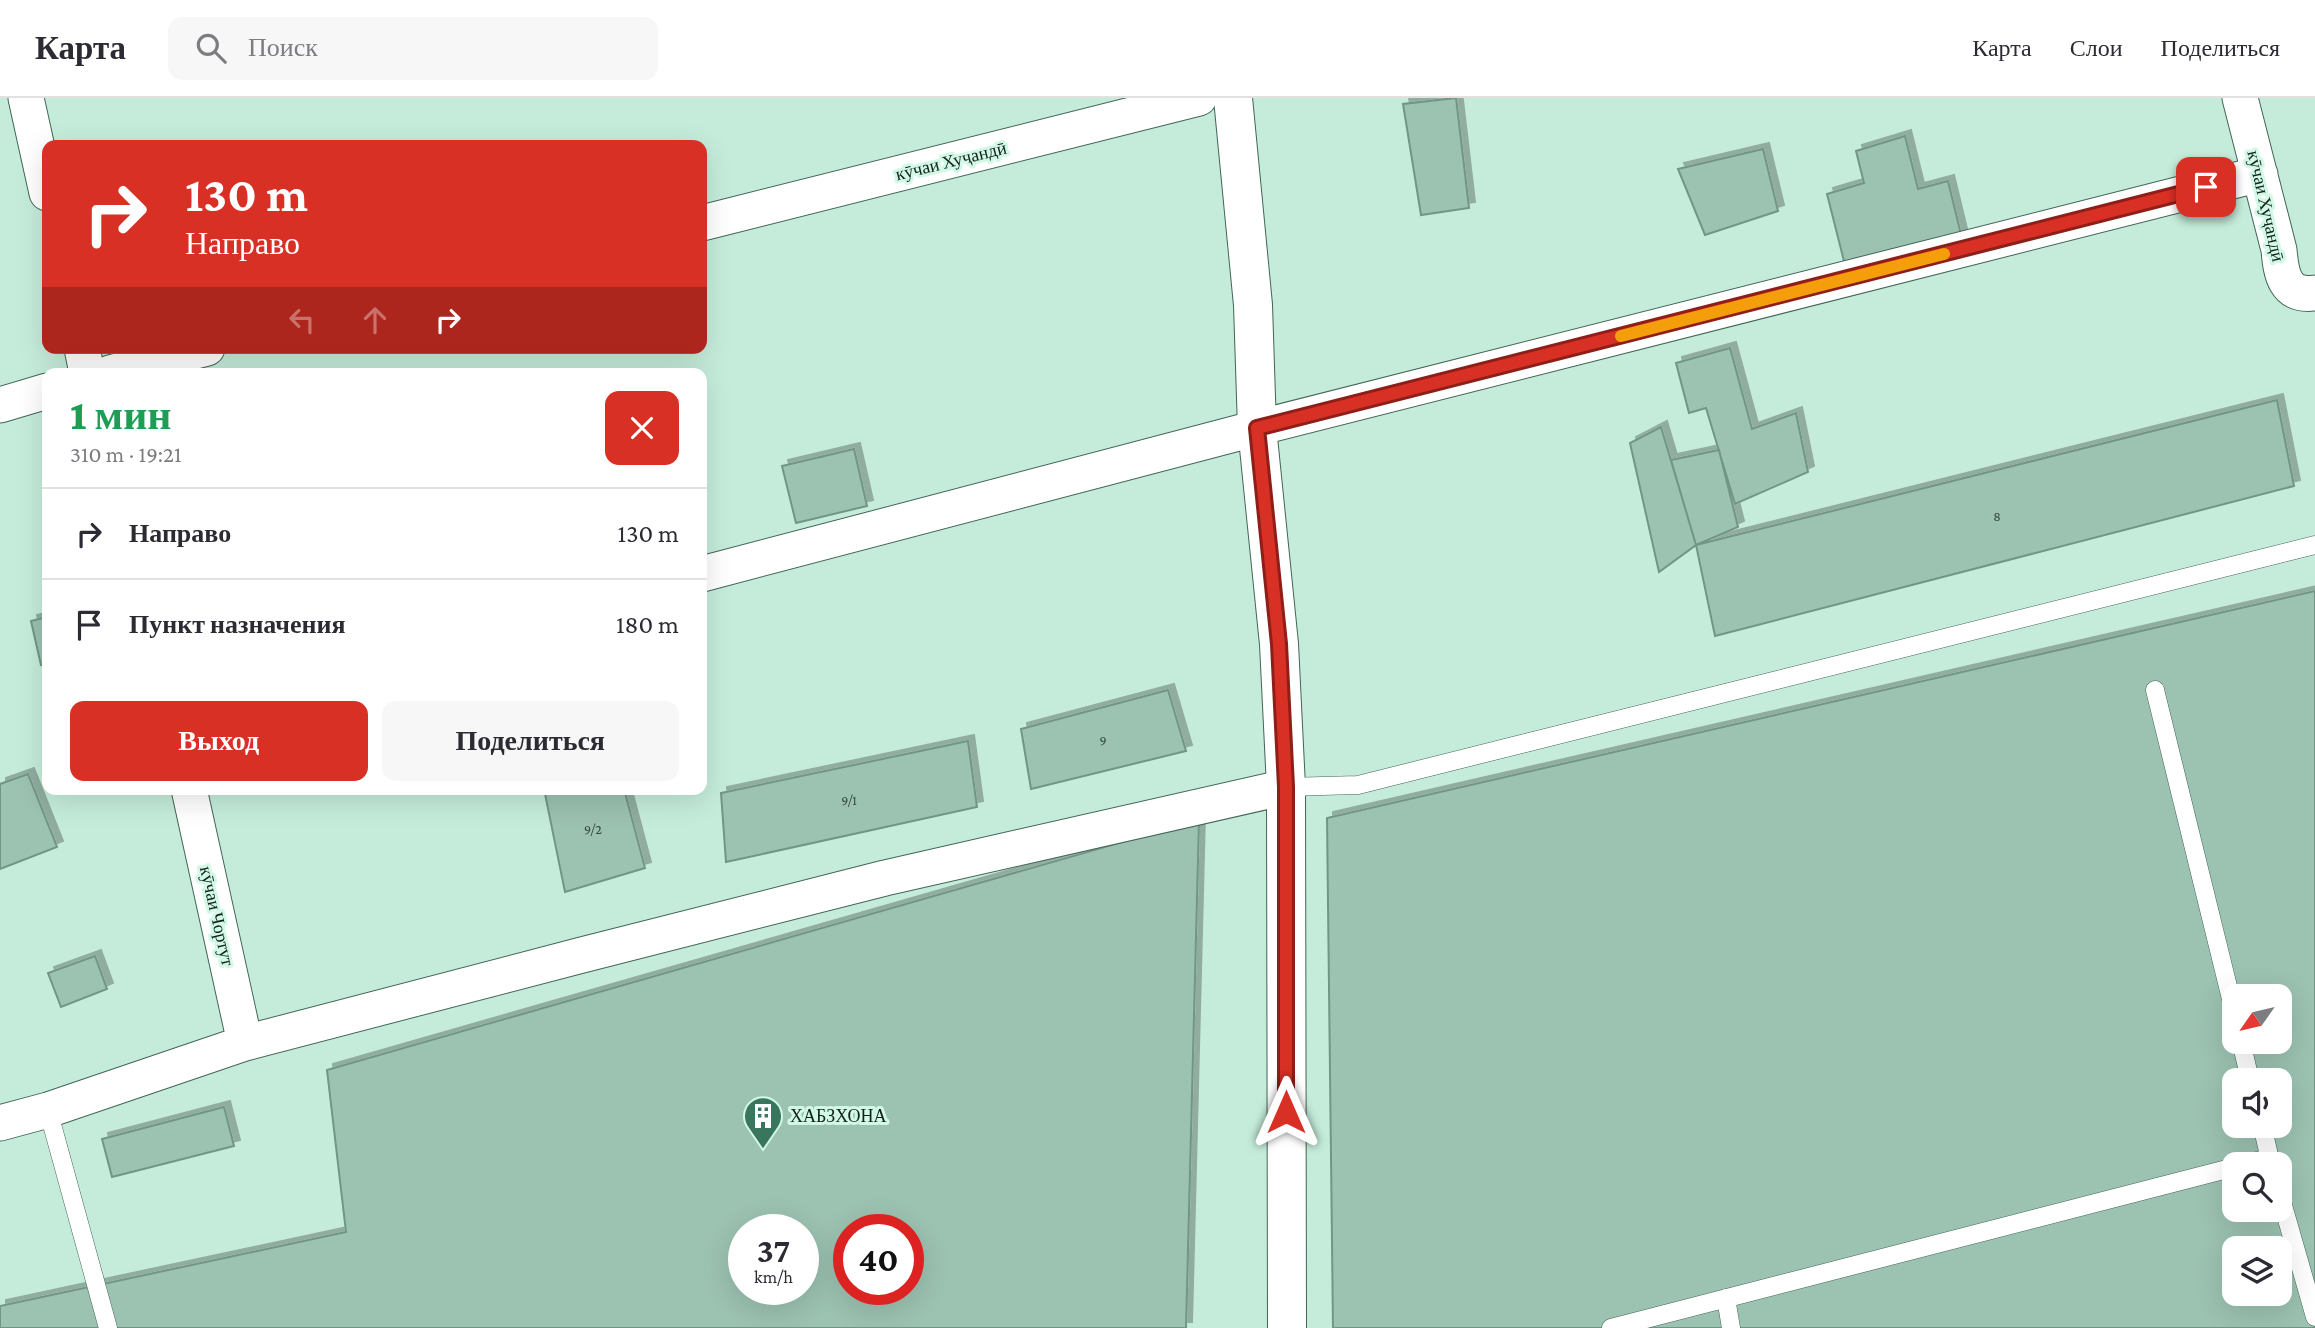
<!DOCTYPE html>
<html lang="ru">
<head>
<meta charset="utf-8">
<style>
  :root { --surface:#fff; --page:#f7f7f7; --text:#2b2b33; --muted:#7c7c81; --line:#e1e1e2; --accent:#d93025 }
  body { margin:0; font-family:"Crimson Pro",serif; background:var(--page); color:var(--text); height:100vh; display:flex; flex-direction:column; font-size:26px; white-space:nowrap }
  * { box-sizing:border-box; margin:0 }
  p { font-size:23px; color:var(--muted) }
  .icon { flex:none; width:38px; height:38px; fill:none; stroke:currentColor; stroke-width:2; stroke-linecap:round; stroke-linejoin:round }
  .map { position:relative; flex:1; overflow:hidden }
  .drawer { position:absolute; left:42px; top:270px; width:665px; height:427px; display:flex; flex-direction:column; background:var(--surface); border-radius:14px; box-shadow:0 7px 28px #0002 }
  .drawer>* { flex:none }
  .hud { position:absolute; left:42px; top:42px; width:665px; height:214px; border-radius:14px; box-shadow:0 7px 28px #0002; background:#d93025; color:#fff; overflow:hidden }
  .needle { width:46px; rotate:236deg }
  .fabs { position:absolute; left:2222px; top:886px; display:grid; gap:14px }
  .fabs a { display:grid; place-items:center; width:70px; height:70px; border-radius:14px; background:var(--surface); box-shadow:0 7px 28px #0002; font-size:35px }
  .speed { position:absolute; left:728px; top:1116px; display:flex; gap:14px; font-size:35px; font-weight:700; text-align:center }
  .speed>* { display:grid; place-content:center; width:91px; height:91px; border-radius:50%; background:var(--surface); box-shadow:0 7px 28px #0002; line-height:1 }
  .speed small { font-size:18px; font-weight:400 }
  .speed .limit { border:10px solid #d22; background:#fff; color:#111 }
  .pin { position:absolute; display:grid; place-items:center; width:60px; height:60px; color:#fff; margin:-30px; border-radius:14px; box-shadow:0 4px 10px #0006 }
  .me { position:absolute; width:77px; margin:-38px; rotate:0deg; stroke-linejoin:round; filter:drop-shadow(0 0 5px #0008) }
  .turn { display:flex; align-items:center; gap:24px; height:147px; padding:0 28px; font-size:32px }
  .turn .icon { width:91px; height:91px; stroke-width:2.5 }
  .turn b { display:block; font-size:49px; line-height:60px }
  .lanes { display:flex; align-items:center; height:66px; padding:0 28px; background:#0003; justify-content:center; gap:35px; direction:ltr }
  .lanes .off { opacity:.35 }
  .round { display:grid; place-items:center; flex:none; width:74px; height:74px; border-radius:14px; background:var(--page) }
  .headline { display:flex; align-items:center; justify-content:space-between; height:119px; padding:0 28px }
  h1 { font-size:42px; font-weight:800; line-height:52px; color:#1e9e55 }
  .cta { display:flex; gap:14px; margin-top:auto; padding:14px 28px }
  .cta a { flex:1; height:80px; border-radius:14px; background:var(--accent); color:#fff; font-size:28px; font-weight:800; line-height:80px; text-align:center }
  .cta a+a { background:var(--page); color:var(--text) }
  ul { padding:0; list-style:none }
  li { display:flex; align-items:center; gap:21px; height:91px; padding:0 28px; border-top:2px solid var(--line) }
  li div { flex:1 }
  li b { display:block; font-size:26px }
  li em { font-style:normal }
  header { display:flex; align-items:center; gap:42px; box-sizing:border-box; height:98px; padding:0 35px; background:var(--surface); border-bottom:2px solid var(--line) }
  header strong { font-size:33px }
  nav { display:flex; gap:38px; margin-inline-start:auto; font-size:24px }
  .search { width:490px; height:63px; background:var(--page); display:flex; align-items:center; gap:18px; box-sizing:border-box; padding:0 24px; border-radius:14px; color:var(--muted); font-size:26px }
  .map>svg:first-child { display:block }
</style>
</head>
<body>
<header>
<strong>Карта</strong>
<div class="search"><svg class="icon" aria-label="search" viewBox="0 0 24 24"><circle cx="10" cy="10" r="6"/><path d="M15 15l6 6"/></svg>Поиск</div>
<nav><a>Карта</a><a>Слои</a><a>Поделиться</a></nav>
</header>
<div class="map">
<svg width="2315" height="1230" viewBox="0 0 2315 1230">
  <defs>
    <filter id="shadow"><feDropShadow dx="6" dy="-6" stdDeviation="0" flood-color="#0004"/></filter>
  </defs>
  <rect width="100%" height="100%" fill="#c5ecda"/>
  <!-- building -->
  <path fill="#9cc2b1" stroke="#729686" stroke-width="2" fill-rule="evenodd" filter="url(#shadow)" d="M1456,0l13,110 -48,7 -18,-111z
    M1905,38l13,53 30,-8 16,66 -118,22 -19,-75 37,-11 -8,-32z
    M1763,51l15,62 -73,24 -27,-66z
    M1730,250l22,81 44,-16 12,59 -73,32 -29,-96 -17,5 -13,-50z
    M2277,302l17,86 -579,150 -19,-91z
    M1661,329l35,118 -37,27 -29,-129z
    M854,351l13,57 -71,17 -14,-57z
    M1719,352l19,77 -42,18 -25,-85z
    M2315,493v737h-982l-6,-510zM2235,898h45v45h-45zM2235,982h45v45h-45zM2235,1066h45v45h-45zM2235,1150h45v45h-45z
    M47,519v47l-6,1 -10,-44z
    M1168,592l18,61 -155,38 -10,-60z
    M968,643l9,66 -251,55 -5,-69z
    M28,676l29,73 -57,22v-85z
    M544,691h80l21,79 -80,24z
    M1199,722l-13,508h-1186v-22l346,-74 -19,-162zM744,1132h59v60h-59zM849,1132h59v60h-59z
    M95,858l12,33 -46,18 -13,-34z
    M224,1009l10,39 -122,31 -10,-38z"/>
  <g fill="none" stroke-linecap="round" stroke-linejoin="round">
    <defs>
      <path id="service" d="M2155,592l80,325
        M1286,689l72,-2 957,-240
        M2241,943l9,39
        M48,1012l60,218
        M2262,1027l9,39
        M2246,1066l23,-6
        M2280,1097l35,122
        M1726,1200l5,30
        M1611,1230l624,-161"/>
      <path id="minor" d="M26,0l21,95
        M2240,0l39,152c2,23 5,47 36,43
        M702,125l497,-125
        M82,250l5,25
        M110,275l97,-25
        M0,307l47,-14
        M702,476l555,-146 1003,-254
        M189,691l56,254
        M0,1025l48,-13 197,-67 337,-88 303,-77 401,-91"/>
      <path id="tertiary" d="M1233,0l20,207 4,123 22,216 7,143 1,541"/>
    </defs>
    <!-- service casing -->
    <use href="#service" stroke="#426556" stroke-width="19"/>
    <!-- minor casing -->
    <use href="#minor" stroke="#426556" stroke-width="37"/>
    <!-- tertiary casing -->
    <use href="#tertiary" stroke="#426556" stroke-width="40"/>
    <!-- service -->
    <use href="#service" stroke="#fff" stroke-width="18"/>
    <!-- minor -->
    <use href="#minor" stroke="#fff" stroke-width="35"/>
    <!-- tertiary -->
    <use href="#tertiary" stroke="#fff" stroke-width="38"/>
  </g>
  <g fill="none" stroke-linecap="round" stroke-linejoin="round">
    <defs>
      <path id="route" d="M1286,1014v-325l-7,-143 -22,-216 949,-241"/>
    </defs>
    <!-- route casing -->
    <use href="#route" stroke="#8d1f18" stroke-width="18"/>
    <!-- route -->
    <use href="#route" stroke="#d93025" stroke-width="12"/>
    <!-- slow -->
    <path stroke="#f59e0b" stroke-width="12" d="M1621,238l323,-82"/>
  </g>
  <!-- icons -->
  <defs>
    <symbol id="building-pin" viewBox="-11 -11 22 30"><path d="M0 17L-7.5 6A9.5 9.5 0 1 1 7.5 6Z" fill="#3a755e" stroke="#d2f9e7"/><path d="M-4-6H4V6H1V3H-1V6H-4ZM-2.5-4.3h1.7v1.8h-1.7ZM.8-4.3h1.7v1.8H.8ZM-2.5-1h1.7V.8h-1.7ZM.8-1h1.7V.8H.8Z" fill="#fff"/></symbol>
  </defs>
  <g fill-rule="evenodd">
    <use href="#building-pin" x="741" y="996" width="44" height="60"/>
  </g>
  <g text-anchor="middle" stroke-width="6" stroke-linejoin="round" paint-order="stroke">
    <!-- number labels -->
    <g font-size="14" fill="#354940">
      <text x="1997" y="423">8</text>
      <text x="1103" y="647">9</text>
      <text x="849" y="707">9/1</text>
      <text x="593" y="736">9/2</text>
    </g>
    <!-- street labels -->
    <g font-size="18" fill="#13211b" stroke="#d2f9e7">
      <text transform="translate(951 63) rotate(-14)" y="6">кӯчаи Хуҷандӣ</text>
      <text transform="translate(2266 108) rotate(77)" y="6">кӯчаи Хуҷандӣ</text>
      <text transform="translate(217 818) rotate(77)" y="6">кӯчаи Чортут</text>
    </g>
    <!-- poi labels -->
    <g font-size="18" fill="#13211b" stroke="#d2f9e7" text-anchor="start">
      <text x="790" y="1024">ХАБЗХОНА</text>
    </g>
  </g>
</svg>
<div class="fabs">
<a><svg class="needle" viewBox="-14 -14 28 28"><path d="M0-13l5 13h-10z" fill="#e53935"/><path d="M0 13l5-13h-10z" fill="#7c7c81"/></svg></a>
<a><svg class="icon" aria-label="sound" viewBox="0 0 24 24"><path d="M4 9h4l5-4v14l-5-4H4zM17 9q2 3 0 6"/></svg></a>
<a><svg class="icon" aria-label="search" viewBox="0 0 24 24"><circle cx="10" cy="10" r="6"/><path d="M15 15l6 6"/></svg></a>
<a><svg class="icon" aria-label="layers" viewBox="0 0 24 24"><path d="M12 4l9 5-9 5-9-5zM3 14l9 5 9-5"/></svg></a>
</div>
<div class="speed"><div>37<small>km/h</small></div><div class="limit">40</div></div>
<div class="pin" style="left:2206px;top:89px;background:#d93025"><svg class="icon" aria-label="arrive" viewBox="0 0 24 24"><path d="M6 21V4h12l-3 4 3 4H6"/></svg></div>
<svg class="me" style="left:1286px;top:1014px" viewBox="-20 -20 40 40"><path d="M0-17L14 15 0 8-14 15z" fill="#d93025" stroke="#fff" stroke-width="4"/></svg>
<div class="hud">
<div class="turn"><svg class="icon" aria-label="right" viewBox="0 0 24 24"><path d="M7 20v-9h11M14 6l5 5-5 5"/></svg><div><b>130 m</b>Направо</div></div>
<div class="lanes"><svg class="icon off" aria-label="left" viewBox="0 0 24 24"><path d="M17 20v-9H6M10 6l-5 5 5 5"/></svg><svg class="icon off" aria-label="ahead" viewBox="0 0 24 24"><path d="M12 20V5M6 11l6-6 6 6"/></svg><svg class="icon" aria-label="right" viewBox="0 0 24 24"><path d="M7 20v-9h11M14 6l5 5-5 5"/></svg></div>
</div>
<section class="drawer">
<div class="headline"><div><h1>1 мин</h1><p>310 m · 19:21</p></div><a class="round" style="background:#d93025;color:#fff"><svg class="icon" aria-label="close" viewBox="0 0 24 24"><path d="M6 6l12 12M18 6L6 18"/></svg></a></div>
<ul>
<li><svg class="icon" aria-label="right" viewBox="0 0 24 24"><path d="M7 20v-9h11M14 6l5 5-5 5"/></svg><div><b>Направо</b></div><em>130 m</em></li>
<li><svg class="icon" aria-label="arrive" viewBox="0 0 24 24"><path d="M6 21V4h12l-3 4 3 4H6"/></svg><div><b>Пункт назначения</b></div><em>180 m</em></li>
</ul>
<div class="cta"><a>Выход</a><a>Поделиться</a></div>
</section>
</div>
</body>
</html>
